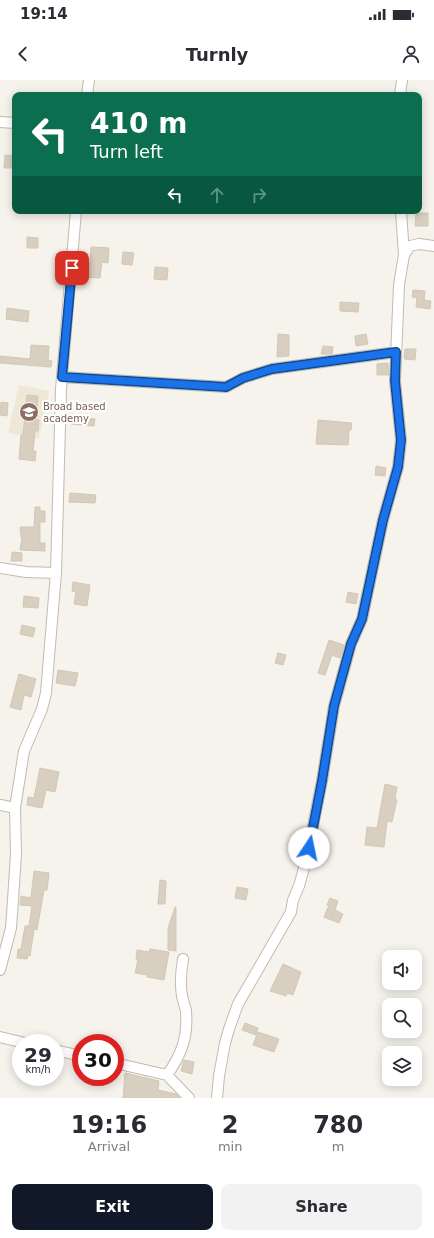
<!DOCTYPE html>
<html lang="en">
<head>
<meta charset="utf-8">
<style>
  :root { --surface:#fff; --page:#f2f2f3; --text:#2b2b33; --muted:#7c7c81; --accent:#111827 }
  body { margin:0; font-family:"DejaVu Sans",sans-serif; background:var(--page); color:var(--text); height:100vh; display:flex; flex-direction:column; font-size:15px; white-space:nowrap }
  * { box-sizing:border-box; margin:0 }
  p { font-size:13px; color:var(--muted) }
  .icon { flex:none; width:22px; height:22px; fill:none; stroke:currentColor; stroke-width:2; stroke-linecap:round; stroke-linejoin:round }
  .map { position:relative; height:1018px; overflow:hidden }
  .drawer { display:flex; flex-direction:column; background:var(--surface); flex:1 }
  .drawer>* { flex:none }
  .hud { position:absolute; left:12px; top:12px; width:410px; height:122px; border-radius:8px; box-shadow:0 2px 10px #0003; background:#0b6e4f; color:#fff; overflow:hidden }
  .tools { position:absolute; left:382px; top:870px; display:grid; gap:8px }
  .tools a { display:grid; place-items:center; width:40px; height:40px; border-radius:8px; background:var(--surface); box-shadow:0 2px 10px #0003; font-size:20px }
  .speed { position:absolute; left:12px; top:954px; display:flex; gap:8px; font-size:20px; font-weight:700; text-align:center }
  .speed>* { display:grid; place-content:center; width:52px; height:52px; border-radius:50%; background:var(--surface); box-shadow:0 2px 10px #0003; line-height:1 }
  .speed small { font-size:10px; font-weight:400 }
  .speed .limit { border:6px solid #d22; background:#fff; color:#111 }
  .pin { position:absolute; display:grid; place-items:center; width:34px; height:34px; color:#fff; margin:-17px; border-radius:8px; box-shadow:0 2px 6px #0006 }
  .me { position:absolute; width:44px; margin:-22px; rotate:11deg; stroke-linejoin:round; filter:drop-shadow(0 0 3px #0008) }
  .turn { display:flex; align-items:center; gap:14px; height:84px; padding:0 12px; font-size:18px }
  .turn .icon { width:52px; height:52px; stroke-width:2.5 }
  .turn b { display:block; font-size:28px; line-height:34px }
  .lanes { display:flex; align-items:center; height:38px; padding:0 12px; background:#0003; justify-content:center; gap:20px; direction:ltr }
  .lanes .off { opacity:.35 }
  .eta { display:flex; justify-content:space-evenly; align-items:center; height:68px; text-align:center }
  .eta b { font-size:24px; font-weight:800; line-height:28px }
  .action { display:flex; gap:8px; margin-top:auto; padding:8px 12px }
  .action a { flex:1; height:46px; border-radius:8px; background:var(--accent); color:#fff; font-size:16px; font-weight:800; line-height:46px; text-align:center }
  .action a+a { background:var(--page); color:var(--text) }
  .status { display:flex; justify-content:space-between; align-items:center; height:28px; padding:0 20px; background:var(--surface); direction:ltr }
  .status svg { height:11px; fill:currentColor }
  header { display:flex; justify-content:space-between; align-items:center; height:52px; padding:0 12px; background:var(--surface); font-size:18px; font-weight:800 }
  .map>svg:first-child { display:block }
</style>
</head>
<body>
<div class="status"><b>19:14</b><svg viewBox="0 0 49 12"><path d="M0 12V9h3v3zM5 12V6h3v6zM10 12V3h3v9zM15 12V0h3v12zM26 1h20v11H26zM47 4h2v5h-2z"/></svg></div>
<header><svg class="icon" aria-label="back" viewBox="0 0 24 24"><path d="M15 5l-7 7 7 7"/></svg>Turnly<svg class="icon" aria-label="person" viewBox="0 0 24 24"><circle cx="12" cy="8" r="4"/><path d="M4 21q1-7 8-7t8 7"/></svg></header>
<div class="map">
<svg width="434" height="1018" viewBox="0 0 434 1018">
  <rect width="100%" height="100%" fill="#f6f3ec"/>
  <!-- education -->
  <path fill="#efe8d6" d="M19,305l30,6 -10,48 -31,-6z"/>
  <!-- building -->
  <path fill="#d8cfc1" stroke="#d3c7b4" d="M5,75l10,1v12h-11z
    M416,133h12v13h-13z
    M27,157l11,1v10h-11z
    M91,167l18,1 -1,15 -6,-1 -2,16 -20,-1 2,-15 8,1z
    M123,172l11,1 -2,12 -10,-1z
    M155,187l13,1 -1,12 -13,-1z
    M413,210l12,1 -1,9 7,1 -1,8 -14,-2 1,-9 -5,-1z
    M340,222l19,1 -1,9 -18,-1z
    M7,228l22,3 -1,11 -22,-3z
    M278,254l11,1v21l-12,1z
    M366,254l2,10 -12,2 -1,-10z
    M31,265l18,1 -1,14 4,1 -1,6 -51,-4v-7l30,3z
    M323,266l10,1 -1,7h-11z
    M405,269h11l-1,11 -11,-1z
    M388,283l1,12h-12v-11z
    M27,315l11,1 -2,24h3l-1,11h-3l-2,20h3l-1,10 -16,-2 2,-24h2z
    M1,322l7,1 -1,13 -7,-1z
    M72,337l23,2 -1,7 -23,-2z
    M318,340l34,3 -1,7h-2l-1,15 -32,-1z
    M376,386l10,2 -1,8 -10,-1z
    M70,413l26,2 -1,8 -26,-1z
    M35,427h5v4h5v11h-5v21h5v8l-25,-1 2,-13h-1l-1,-10h14z
    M12,472l10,1v8h-11z
    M73,502l17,3 -3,21 -13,-2 2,-12 -4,-1z
    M348,512l10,2 -2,10 -10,-2z
    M24,516l15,2 -1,10 -15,-1z
    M22,545l13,3 -2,9 -13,-3z
    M329,560l15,5 -4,13 -8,-3 -7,20 -7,-2z
    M278,573l8,2 -3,10 -8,-2z
    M58,590l20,3 -3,13 -19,-3z
    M19,594l17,5 -5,18 -7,-2 -3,15 -11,-3z
    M40,688l19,4 -4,20 -9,-2 -4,18 -15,-3 1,-8 6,1z
    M385,704l12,3 -2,12 2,1 -5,22 -5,-1 -3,26 -19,-2 2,-18 10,1z
    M34,791l15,2 -2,17h-3l-7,40 -3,-1 -4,27 -2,-1 -1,4 -10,-1 1,-9h3l4,-23h4l3,-20 -12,-1 1,-9 10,2z
    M160,800l6,1 -1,23h-7z
    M237,807l11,2 -2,11 -11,-2z
    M330,818l8,3 -3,9 8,4 -4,9 -15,-6 5,-12h-2z
    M175,827h1v44l-8,-1v-22z
    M150,869l19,3 -5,28 -17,-3v-2l-12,-2 3,-14h-2l1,-9 12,2z
    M283,884l18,8 -8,23 -6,-2 -1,3 -16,-5z
    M245,943l13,5 -2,7 -14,-5z
    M258,952l21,7 -5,13 -21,-7z
    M184,980l10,2 -2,12 -11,-3z
    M125,993l34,8 -1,9 18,4 4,4h-57z"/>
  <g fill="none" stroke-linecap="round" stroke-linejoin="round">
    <defs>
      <path id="street" d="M87,15l2,-15
        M400,15l2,-15
        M0,42l15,1
        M401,131l3,44
        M62,297l164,10 17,-9 29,-9 124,-17
        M0,488l26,4 30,1
        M0,725l15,3
        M0,890l11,-42 2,-28 3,-46 -1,-46 9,-57 18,-42 4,-16 10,-120 5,-184 15,-178
        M0,957l25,6
        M55,970l26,6
        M115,983l52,12 22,23
        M167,995c15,-21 21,-38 19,-64 -1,-5 -3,-10 -4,-15 -2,-12 -1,-25 1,-37
        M217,1018l2,-22 6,-33 4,-14 9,-25 53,-92 2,-12 6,-14 7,-25 16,-80 12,-75 17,-62 11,-25 21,-99 15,-53 3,-27 -6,-59 4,-96 5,-30 6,-9 9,-2 15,2"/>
    </defs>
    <!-- street casing -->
    <use href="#street" stroke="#c2bbae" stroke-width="12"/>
    <!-- street -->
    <use href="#street" stroke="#fff" stroke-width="10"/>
  </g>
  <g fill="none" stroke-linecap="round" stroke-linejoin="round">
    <defs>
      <path id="route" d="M72,188l-10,109 164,10 17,-9 29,-9 124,-17 -1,29 6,59 -3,27 -15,53 -21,99 -11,25 -17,62 -12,75 -13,67"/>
    </defs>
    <!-- route casing -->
    <use href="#route" stroke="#114b97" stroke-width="10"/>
    <!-- route -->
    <use href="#route" stroke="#1a73e8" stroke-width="7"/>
  </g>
  <!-- icons -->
  <defs>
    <symbol id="school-disc" viewBox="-11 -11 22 22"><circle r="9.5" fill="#8d6e63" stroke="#fff"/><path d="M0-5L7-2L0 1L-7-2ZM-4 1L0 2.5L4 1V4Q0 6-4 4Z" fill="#fff"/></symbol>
  </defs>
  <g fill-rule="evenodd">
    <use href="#school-disc" x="18" y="321" width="22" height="22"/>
  </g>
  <g text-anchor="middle" stroke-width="4" stroke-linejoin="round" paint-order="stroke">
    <!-- education labels -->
    <g font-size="10" fill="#785e54" stroke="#fff" text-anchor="start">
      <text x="43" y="330">Broad based<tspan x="43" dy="12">academy</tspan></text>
    </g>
  </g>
</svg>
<div class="tools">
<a><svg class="icon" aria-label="sound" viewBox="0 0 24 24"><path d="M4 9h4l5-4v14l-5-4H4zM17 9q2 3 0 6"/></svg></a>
<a><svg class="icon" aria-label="search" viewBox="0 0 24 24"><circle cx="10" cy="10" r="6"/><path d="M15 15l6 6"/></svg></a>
<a><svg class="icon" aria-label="layers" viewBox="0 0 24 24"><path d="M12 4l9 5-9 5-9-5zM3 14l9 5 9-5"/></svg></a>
</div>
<div class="speed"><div>29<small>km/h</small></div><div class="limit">30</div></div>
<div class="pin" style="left:72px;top:188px;background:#d93025"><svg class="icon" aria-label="arrive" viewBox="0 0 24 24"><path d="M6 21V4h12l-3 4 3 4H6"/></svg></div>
<svg class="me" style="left:309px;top:768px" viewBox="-20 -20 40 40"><circle r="19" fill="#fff"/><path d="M0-13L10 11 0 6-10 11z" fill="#1a73e8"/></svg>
<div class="hud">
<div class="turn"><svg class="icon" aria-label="left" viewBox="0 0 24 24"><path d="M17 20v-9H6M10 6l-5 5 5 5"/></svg><div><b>410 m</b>Turn left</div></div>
<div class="lanes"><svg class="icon" aria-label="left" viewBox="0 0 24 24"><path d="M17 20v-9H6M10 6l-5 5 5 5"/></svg><svg class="icon off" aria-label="ahead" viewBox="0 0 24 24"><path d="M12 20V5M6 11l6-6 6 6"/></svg><svg class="icon off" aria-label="right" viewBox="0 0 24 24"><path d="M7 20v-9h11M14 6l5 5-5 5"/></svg></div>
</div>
</div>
<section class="drawer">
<div class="eta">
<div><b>19:16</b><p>Arrival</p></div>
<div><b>2</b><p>min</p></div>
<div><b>780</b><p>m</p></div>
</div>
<div class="action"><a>Exit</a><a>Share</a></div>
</section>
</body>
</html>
